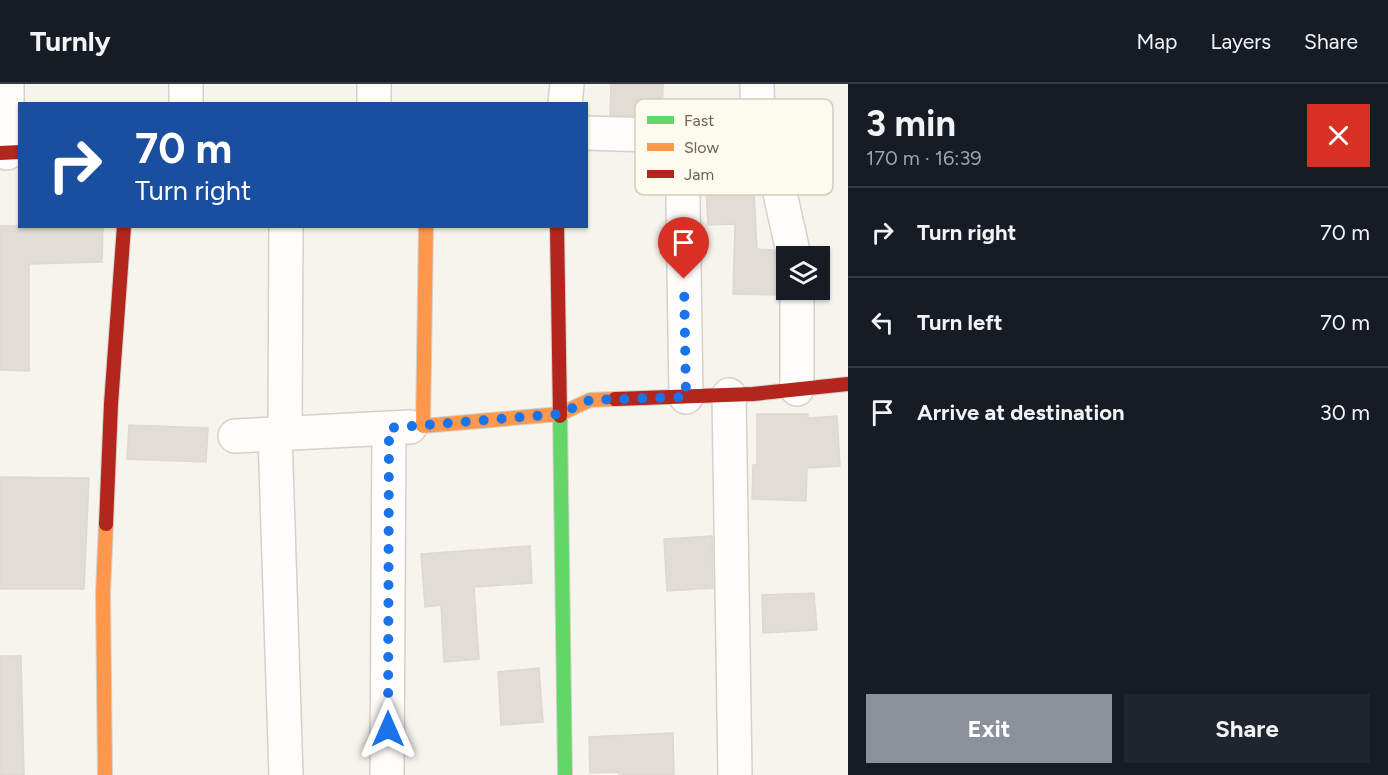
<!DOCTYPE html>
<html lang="en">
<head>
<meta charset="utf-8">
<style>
  :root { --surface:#171b24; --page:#20242c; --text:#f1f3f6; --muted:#9ea1a6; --line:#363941; --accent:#8c9099 }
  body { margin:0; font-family:Figtree,sans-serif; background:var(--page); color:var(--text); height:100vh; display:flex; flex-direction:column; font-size:22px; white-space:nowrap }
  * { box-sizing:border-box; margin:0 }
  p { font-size:20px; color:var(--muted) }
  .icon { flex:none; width:33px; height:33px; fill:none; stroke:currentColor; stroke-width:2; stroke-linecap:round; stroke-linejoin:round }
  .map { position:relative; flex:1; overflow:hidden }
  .side { display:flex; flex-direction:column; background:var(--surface); width:540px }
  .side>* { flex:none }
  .guide { position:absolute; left:18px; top:18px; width:570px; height:126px; border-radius:0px; box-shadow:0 2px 4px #0004; background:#1a4fa0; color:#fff; overflow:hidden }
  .controls { position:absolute; left:776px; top:162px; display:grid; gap:12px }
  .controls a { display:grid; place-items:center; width:54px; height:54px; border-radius:0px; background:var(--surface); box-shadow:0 2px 4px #0004; font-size:30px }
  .pin { position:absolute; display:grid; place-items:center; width:51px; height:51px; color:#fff; margin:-62px -26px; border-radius:50% 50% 50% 0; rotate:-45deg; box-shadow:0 0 6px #0007 }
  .pin .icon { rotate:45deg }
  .me { position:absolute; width:66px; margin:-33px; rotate:0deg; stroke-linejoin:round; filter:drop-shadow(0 0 4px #0008) }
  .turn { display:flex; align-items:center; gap:21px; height:126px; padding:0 18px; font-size:27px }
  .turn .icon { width:78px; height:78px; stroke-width:2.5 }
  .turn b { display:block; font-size:42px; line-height:51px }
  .round { display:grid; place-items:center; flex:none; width:63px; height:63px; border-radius:0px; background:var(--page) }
  .overview { display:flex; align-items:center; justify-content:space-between; height:102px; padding:0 18px }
  h1 { font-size:36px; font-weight:700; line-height:45px }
  .primary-button { display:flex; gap:12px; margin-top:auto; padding:12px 18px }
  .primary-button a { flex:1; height:69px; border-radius:0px; background:var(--accent); color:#fff; font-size:24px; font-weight:700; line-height:69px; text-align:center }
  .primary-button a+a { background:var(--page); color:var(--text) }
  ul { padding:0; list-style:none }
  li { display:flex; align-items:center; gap:18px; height:90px; padding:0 18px; border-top:2px solid var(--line) }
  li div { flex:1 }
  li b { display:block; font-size:22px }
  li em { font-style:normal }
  header { display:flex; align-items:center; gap:36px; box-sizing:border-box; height:84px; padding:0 30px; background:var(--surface); border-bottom:2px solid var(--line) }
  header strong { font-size:28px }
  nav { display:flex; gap:33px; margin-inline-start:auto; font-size:21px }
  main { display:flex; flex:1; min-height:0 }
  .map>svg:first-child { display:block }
</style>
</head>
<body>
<header>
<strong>Turnly</strong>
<nav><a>Map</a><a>Layers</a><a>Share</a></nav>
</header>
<main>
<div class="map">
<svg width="848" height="691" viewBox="0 0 848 691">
  <rect width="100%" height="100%" fill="#f6f4ec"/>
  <!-- building -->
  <path fill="#e1dcd4" stroke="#ded9cf" stroke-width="1.5" d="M611,0h52l-1,33 -52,-2z
    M704,70h44l5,15 4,80 16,1 4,13v32l-44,-1 2,-70 -27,1z
    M0,142h103l-1,36 -73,2v107l-29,-1z
    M757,330h51v4l29,-2 3,50 -33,2 -1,33 -54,-2 1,-34h4z
    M129,341l79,3 -2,34 -79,-3z
    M0,393l89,1 -5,111h-84z
    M712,452l1,52 -46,3 -3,-52z
    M530,462l2,37 -58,4 5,72 -35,3 -3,-57 -16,2 -4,-53z
    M814,509l3,37 -54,3 -1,-38z
    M0,572h21l3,119h-24z
    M539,584l4,54 -42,3 -3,-53z
    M673,649l1,42h-55v-3l-29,1 -1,-36z"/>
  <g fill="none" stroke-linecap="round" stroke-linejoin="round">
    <defs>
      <path id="street" d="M7,0v69
        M757,0l1,35 9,34 10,27 17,76
        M186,20v-20
        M374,20v-20
        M565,20l2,-20
        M586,49l96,3 80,-1
        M682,52l4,261
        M797,305v-99
        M729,311l6,380
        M275,350l11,341
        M285,350l1,-208
        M235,352l175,-9
        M387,691l2,-347"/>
      <path id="fast" d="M560,332l5,359"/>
      <path id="slow" d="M426,142l-3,200 137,-12 30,-14 25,-1
        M105,691l-2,-183 3,-68"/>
      <path id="jam" d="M0,69l20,-1
        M557,142l3,190
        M615,315l138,-5 95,-10
        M106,440l5,-120 13,-178"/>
    </defs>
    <!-- street casing -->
    <use href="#street" stroke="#d5d1ca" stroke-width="36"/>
    <!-- fast casing -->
    <use href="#fast" stroke="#d5d1ca" stroke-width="16"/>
    <!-- slow casing -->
    <use href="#slow" stroke="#d5d1ca" stroke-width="16"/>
    <!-- jam casing -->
    <use href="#jam" stroke="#d5d1ca" stroke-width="16"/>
    <!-- street -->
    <use href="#street" stroke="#fefdfc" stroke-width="33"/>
    <!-- fast -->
    <use href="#fast" stroke="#63d668" stroke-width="14"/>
    <!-- slow -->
    <use href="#slow" stroke="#ff974d" stroke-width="14"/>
    <!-- jam -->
    <use href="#jam" stroke="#b3261e" stroke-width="14"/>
  </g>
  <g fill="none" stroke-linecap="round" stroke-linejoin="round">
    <!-- route -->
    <path stroke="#1a73e8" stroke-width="10" stroke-dasharray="0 18" d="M388,645l1,-301 171,-14 30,-14 96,-3 -2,-118"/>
  </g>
  <!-- legend -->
  <rect x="635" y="15" width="198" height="96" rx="9" fill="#fdfaee" stroke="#d3ccbe" stroke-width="1.5"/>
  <rect x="647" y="32" width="27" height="8" fill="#63d668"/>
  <rect x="647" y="59" width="27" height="8" fill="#ff974d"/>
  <rect x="647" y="86" width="27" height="8" fill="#b3261e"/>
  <g font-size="16" fill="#70624f">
    <text x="684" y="42">Fast</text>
    <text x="684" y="69">Slow</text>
    <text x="684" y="96">Jam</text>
  </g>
</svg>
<div class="controls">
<a><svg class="icon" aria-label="layers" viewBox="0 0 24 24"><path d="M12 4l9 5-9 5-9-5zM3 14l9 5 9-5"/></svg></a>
</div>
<div class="pin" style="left:684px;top:195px;background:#d93025"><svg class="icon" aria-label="arrive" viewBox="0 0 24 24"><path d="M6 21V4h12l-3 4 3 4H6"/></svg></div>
<svg class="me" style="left:388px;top:645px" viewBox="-20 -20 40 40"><path d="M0-17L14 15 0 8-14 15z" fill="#1a73e8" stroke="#fff" stroke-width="4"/></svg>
<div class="guide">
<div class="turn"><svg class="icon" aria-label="right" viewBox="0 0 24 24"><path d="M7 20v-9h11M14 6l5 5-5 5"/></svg><div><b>70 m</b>Turn right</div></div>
</div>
</div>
<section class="side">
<div class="overview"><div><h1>3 min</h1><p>170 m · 16:39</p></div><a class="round" style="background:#d93025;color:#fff"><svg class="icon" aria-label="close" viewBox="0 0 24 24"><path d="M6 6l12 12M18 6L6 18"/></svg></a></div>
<ul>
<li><svg class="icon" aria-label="right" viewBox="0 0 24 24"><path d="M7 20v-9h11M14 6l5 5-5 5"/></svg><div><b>Turn right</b></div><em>70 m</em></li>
<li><svg class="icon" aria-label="left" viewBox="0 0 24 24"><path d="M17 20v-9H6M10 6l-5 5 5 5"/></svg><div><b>Turn left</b></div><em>70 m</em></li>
<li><svg class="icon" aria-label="arrive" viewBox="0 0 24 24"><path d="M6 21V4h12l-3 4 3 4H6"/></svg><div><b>Arrive at destination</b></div><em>30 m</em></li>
</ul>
<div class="primary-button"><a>Exit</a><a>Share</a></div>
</section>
</main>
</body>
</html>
